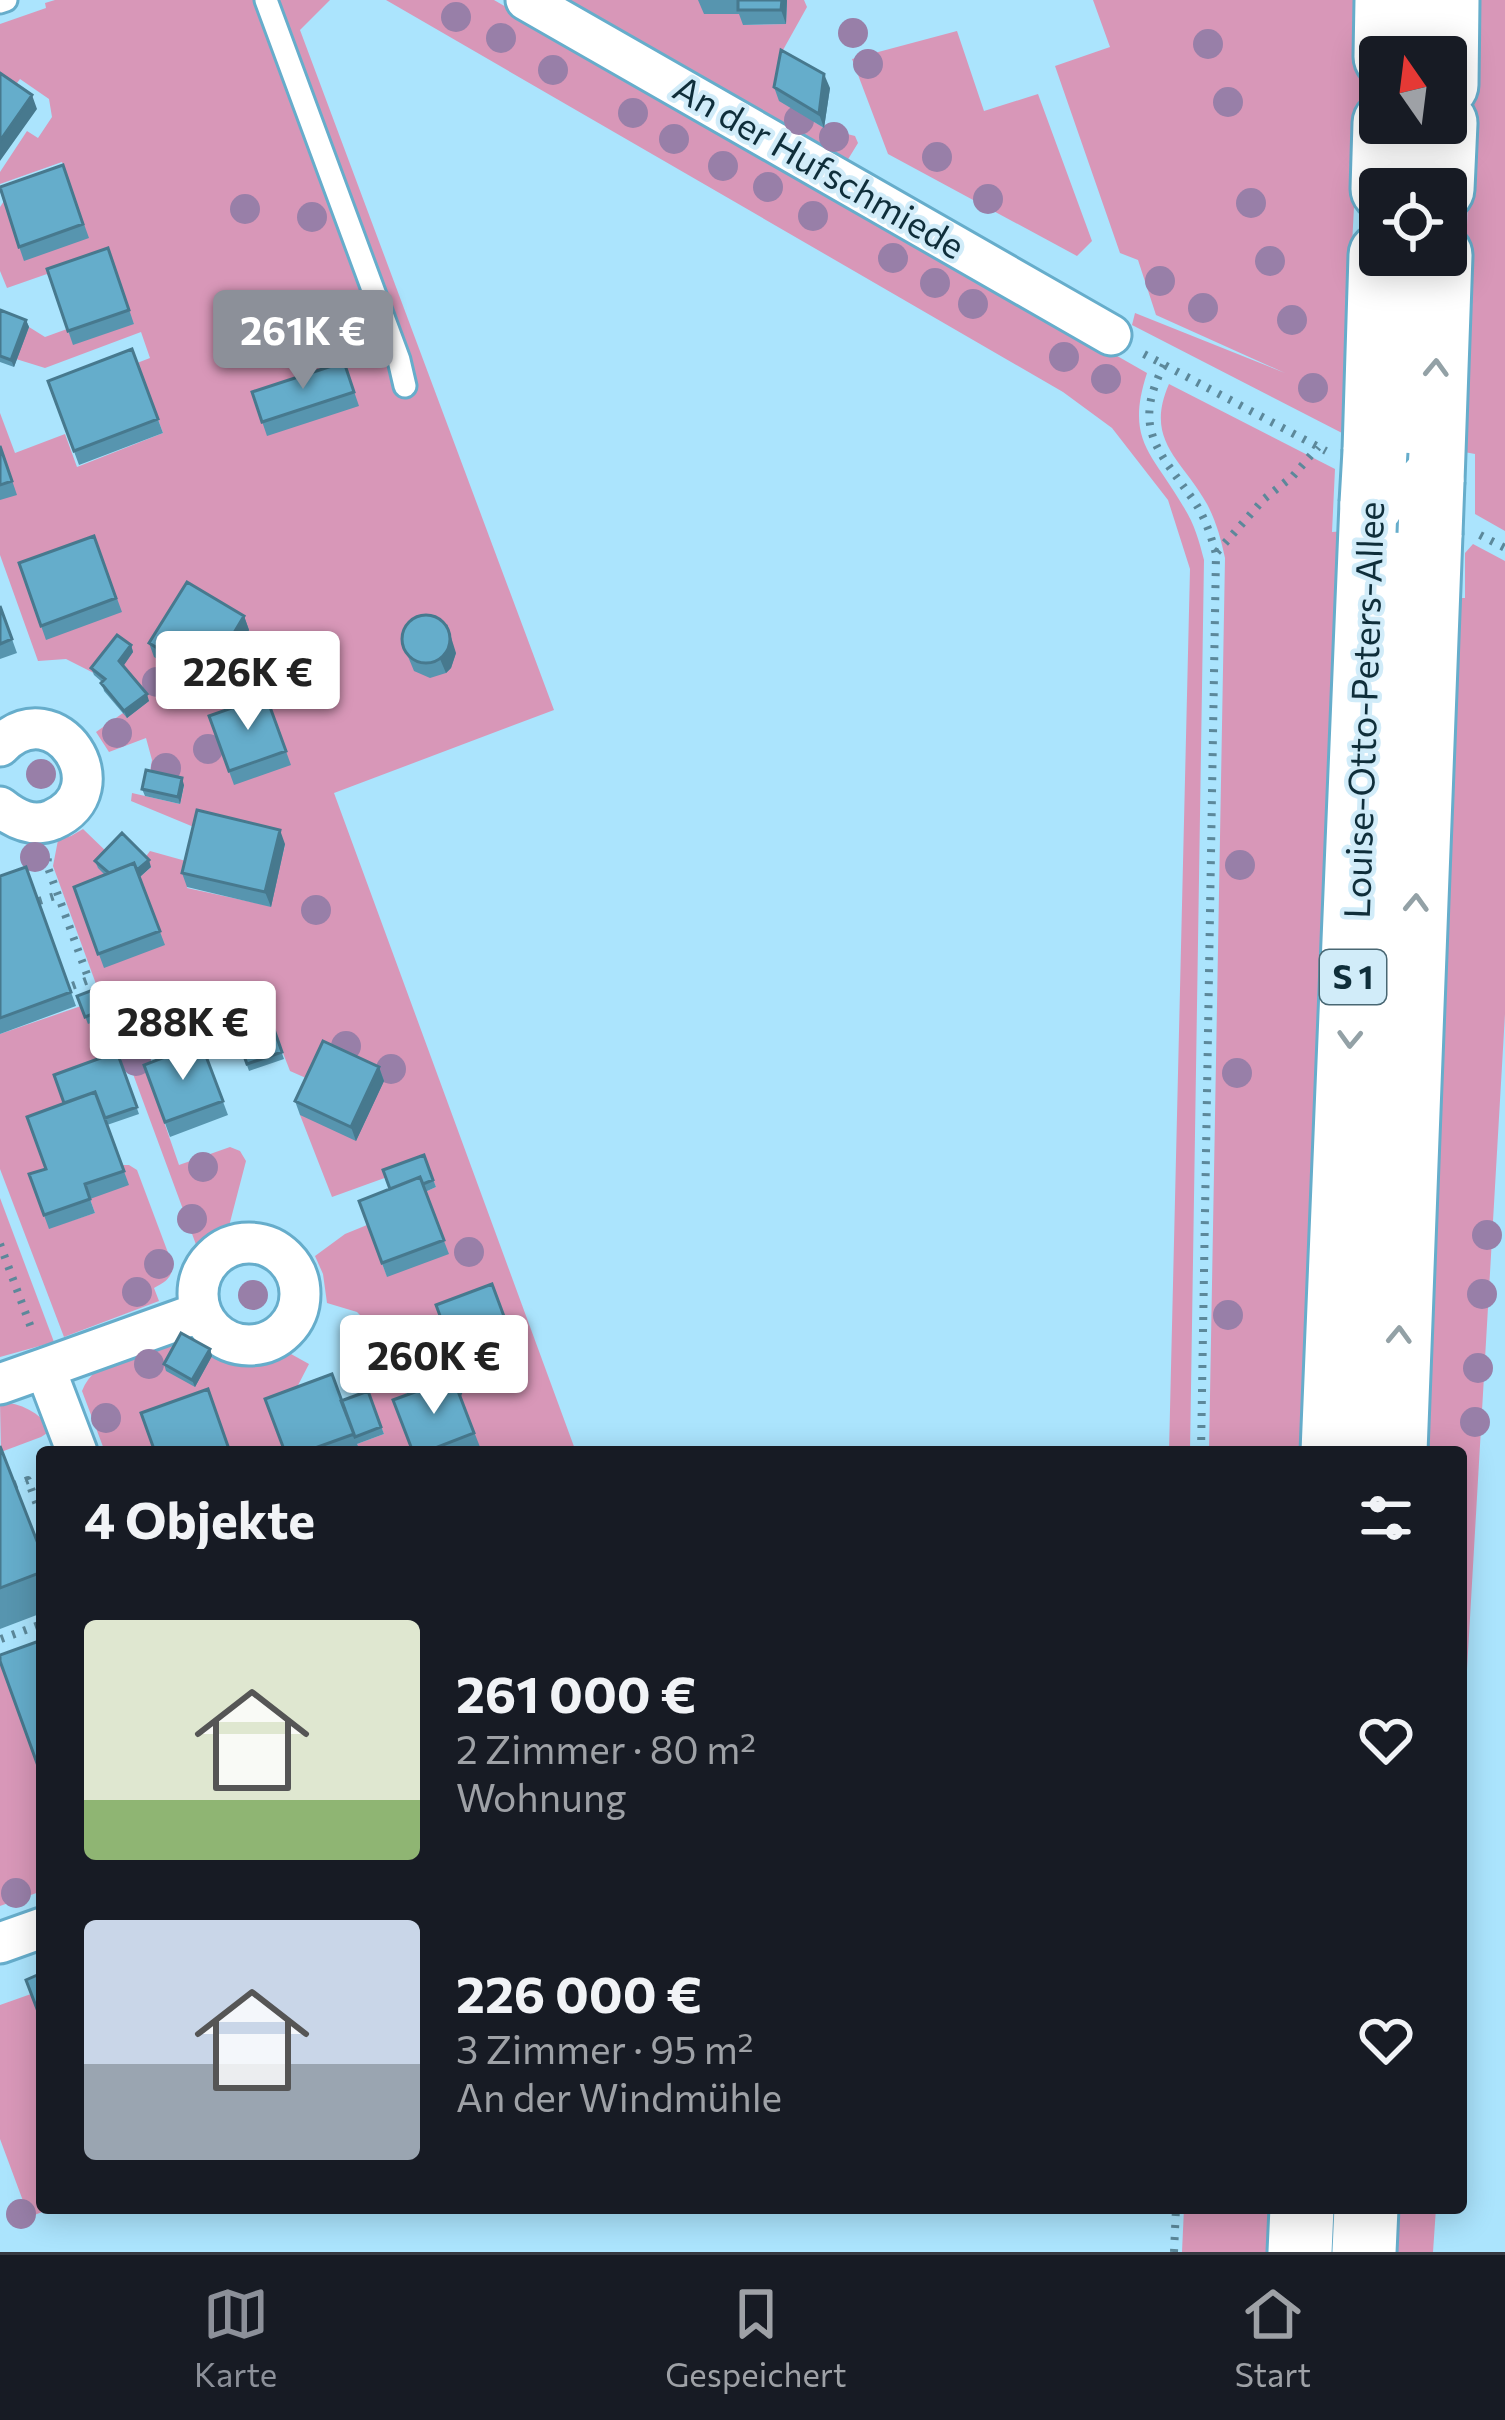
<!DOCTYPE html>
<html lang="de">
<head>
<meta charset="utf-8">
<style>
  :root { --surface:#171b24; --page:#20242c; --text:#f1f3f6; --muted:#9ea1a6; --line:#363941; --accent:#8c9099 }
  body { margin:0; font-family:Commissioner,sans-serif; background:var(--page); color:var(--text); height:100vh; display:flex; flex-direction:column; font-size:45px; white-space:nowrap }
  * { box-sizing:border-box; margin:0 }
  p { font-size:39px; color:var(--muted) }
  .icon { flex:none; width:66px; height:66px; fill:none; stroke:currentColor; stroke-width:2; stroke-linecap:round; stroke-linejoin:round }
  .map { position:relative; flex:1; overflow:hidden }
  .drawer { position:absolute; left:36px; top:1446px; width:1431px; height:768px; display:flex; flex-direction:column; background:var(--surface); border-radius:12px; box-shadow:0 6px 30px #0003 }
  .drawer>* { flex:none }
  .needle { width:78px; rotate:346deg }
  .buttons { position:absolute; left:1359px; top:36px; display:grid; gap:24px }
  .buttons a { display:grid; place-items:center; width:108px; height:108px; border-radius:12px; background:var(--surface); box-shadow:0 6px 30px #0003; font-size:60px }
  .price { position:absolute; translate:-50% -102px; padding:0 27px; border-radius:12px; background:#fff; color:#222; font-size:39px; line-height:78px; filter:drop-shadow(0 3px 6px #0008) }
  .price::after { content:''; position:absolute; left:50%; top:72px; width:36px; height:27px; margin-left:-18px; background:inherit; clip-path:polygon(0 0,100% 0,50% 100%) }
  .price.active { background:var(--accent); color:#fff }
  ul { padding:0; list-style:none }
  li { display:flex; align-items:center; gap:36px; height:300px; padding:0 48px }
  li span { display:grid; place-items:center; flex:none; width:336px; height:240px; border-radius:12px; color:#555 }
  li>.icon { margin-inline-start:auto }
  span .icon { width:144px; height:144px; fill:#fffc; stroke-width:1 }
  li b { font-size:51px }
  h2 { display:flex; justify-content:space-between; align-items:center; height:144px; padding:0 48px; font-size:51px }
  .tab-bar { display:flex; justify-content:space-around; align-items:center; height:168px; border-top:3px solid var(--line); background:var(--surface); font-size:33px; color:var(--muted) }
  .tab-bar a { display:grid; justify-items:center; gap:6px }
  .tab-bar .active { color:var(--accent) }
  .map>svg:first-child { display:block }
  .green { fill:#d897b8 }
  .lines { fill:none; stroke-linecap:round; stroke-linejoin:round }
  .lane-casing { stroke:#66adcb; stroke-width:27 }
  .street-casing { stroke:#66adcb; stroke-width:45 }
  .primary-casing { stroke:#66adcb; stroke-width:69 }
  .path { stroke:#5c889a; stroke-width:8; stroke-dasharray:3 9; stroke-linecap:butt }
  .lane { stroke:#fff; stroke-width:21 }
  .street { stroke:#fff; stroke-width:39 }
  .primary { stroke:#fff; stroke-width:63 }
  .primary-bridge-casing { stroke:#66adcb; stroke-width:69; stroke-linecap:butt }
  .primary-bridge { stroke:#fff; stroke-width:63 }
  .tree { fill:#987fa8 }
  .wall { fill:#5795af }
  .shaded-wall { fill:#47798e }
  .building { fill:#65adcb; stroke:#47798e; stroke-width:3 }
  .oneway { stroke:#93a1a6 }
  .labels { text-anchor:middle; stroke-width:9; stroke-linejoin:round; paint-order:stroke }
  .shield { fill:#d1ecf9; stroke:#496773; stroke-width:3 }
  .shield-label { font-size:33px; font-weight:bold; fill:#0f2e3a }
  .street-label { font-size:36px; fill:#0f2e3a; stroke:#d1ecf9 }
</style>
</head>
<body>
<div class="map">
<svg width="1505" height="2252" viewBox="0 0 1505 2252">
  <rect width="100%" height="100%" fill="#abe4fd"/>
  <!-- green -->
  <path class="green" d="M 55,0 L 330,0 L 300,30 L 554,710 L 334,793 L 576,1452 L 467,1452 L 460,1397 L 468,1379 L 449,1339 L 441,1354 L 370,1325 L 357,1312 L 327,1303 L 323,1274 L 315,1256 L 345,1234 L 367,1225 L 387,1276 L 425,1192 L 436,1187 L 426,1163 L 332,1197 L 300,1115 L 315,1082 L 290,1071 L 264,1004 L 139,1050 L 179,1165 L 230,1147 L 240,1151 L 246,1161 L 228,1230 L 206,1241 L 198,1250 L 126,1055 L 57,1083 L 69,1117 L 51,1183 L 49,1228 L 95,1213 L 90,1199 L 122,1165 L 129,1165 L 137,1170 L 173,1266 C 171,1279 165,1282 154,1288 L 159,1301 L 64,1337 L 0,1169 L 0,1034 L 81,1006 L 100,995 L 53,866 L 58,840 L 71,836 L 83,829 L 110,855 L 139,878 L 151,867 L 144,859 L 150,851 L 193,863 L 187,888 L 270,906 L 285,845 L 201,830 L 131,801 L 132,793 L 180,804 L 184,786 L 149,777 L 152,760 L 146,738 L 109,752 L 96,732 L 123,713 L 149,701 L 66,659 L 38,661 L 0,555 L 0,413 L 15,453 L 65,434 L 77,467 L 163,433 L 137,363 L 150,358 L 141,332 L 45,368 L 16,359 L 29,327 L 45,337 L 67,329 L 74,344 L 134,323 L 52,283 L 47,274 L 7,288 L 0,271 L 0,207 L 4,201 L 88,238 L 62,162 L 0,184 L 0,172 L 27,131 L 38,138 L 52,117 L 49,99 L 20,79 L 11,91 L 0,84 L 0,24 L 46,8 L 45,3 Z
    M 386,0 L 494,0 L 1147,373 C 1125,441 1152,452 1183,506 C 1194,523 1199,540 1204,560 L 1190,1452 L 1169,1452 L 1190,569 L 1168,500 L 1112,428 L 1063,392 Z
    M 564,0 L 703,0 L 743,14 L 744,25 L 786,24 L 787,0 L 804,0 L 807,7 L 778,59 L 786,64 L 779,100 L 824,128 L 855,136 L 858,143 L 847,161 Z
    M 1093,0 L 1365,0 L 1342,433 L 1132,325 L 1135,313 L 1285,373 L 1156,315 L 1138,260 L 1120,253 L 1055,66 L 1110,47 Z
    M 1475,0 L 1505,0 L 1505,531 L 1475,514 L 1475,454 L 1459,451 Z
    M 957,31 L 984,111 L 1038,94 L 1092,241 L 1077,256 L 888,154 L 852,59 Z
    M 1169,384 L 1335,469 L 1332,532 L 1347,531 L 1311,1452 L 1209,1452 L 1225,558 C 1221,539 1216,521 1207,504 C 1182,459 1144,441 1169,384 Z
    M 1473,544 L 1505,561 L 1505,1014 L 1461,1773 L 1461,1452 L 1419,1452 L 1455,598 L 1465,598 L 1465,553 Z
    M 0,1198 L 54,1342 L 0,1357 Z
    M 173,1338 C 188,1341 197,1349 211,1355 C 239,1368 263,1363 291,1354 L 309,1364 L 294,1393 L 271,1414 L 285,1452 L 105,1452 L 82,1391 C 95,1357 142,1349 173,1338 Z
    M 355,1364 L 409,1386 L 399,1414 L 413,1452 L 348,1452 L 358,1448 L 357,1444 L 384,1434 Z
    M 0,1402 C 21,1403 39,1412 52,1430 L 41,1437 L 1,1452 Z
    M 0,1661 L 42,1777 L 42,1891 L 0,1906 Z
    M 31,1994 L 42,2022 L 42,2208 L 53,2208 L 29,2217 L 0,2139 L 0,2005 Z
    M 1184,2208 L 1281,2208 L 1279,2252 L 1182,2252 Z
    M 1387,2208 L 1436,2208 L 1433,2252 L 1385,2252 Z"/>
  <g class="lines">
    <defs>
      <path id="lane" d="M 266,0 L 399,360 L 405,386
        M 0,2 L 6,0"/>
      <path id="street" d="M 526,0 L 1111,335
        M 0,746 C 56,689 122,790 52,820 C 32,828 15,819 0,807
        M198 1294a51 51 0 1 1 102 0a51 51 0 1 1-102 0Z
        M 45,1368 L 201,1312
        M 0,1384 L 45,1368 L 77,1452
        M 0,1943 L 42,1928"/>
      <path id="primary" d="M 1386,57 L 1387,0
        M 1446,85 L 1447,0
        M 1383,189 L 1385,123
        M 1442,189 L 1445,123
        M 1375,451 L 1381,255
        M 1432,481 L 1440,255
        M 1333,1452 L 1372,503
        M 1395,1452 L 1430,534
        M 1300,2252 L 1302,2208
        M 1364,2252 L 1366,2208"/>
    </defs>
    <!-- lane casing -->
    <use href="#lane" class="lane-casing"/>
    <!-- street casing -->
    <use href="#street" class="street-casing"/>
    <!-- primary casing -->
    <use href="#primary" class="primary-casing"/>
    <!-- path -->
    <path class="path" d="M 1144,354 L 1326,451
      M 1164,365 C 1131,429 1159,451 1194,501 C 1205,517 1211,536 1216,554 L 1201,1452
      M 1480,535 L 1505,548
      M 1217,552 L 1264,499 L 1293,476 L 1318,447
      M 48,858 L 47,865 L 89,980 L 69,987
      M 39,901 L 58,895
      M 0,1244 L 33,1333
      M 14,1485 L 28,1480 L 34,1497
      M 42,1494 L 34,1497 L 42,1517
      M 1,1639 L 42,1624
      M 1174,2252 L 1176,2208"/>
    <!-- lane -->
    <use href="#lane" class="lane"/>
    <!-- street -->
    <use href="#street" class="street"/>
    <!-- primary -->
    <use href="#primary" class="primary"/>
    <defs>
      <path id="primary-bridge" d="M 1372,503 L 1375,451
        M 1430,534 L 1432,481"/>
    </defs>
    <!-- primary-bridge casing -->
    <use href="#primary-bridge" class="primary-bridge-casing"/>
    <!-- primary-bridge -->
    <use href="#primary-bridge" class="primary-bridge"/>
  </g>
  <!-- trees -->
  <g class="tree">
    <circle cx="456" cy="17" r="15"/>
    <circle cx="853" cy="33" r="15"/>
    <circle cx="501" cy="38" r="15"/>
    <circle cx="1208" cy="44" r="15"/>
    <circle cx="868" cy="64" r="15"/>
    <circle cx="553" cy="70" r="15"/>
    <circle cx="1228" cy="102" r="15"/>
    <circle cx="633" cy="113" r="15"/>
    <circle cx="799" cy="120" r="15"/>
    <circle cx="834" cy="137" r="15"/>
    <circle cx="674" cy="139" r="15"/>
    <circle cx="937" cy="157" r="15"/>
    <circle cx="723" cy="166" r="15"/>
    <circle cx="768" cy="187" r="15"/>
    <circle cx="988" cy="199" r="15"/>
    <circle cx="1251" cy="203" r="15"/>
    <circle cx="245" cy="209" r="15"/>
    <circle cx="813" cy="216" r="15"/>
    <circle cx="312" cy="217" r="15"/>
    <circle cx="893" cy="258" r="15"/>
    <circle cx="1270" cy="261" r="15"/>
    <circle cx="1160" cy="281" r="15"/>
    <circle cx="935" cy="283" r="15"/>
    <circle cx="973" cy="304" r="15"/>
    <circle cx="1203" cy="308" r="15"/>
    <circle cx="1292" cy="320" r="15"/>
    <circle cx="1064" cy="357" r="15"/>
    <circle cx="1106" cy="379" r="15"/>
    <circle cx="1313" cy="388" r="15"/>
    <circle cx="248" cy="654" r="15"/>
    <circle cx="157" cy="682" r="15"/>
    <circle cx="248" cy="688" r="15"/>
    <circle cx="117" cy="733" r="15"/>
    <circle cx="208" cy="749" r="15"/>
    <circle cx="166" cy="768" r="15"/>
    <circle cx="41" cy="774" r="15"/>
    <circle cx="35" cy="857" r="15"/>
    <circle cx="1240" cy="865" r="15"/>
    <circle cx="316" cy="910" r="15"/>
    <circle cx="346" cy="1046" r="15"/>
    <circle cx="136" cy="1061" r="15"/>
    <circle cx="391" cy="1069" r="15"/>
    <circle cx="1237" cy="1073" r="15"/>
    <circle cx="203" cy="1167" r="15"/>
    <circle cx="192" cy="1219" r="15"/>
    <circle cx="1487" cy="1235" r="15"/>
    <circle cx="469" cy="1252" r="15"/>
    <circle cx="159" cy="1264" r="15"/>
    <circle cx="137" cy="1292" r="15"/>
    <circle cx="1482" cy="1294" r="15"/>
    <circle cx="253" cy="1295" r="15"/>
    <circle cx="1228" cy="1315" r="15"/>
    <circle cx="149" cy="1364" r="15"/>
    <circle cx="1478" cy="1368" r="15"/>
    <circle cx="106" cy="1418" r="15"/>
    <circle cx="1475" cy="1422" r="15"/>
    <circle cx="16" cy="1893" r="15"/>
    <circle cx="21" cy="2214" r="15"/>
  </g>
  <!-- wall -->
  <path class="wall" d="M 698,0 L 787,0 L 786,24 L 743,25 L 739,14 L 704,14 Z
    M 774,87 L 830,88 L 824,128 L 779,101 Z
    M 63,165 L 89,238 L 24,261 L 0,191 Z
    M 108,248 L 134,324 L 73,345 L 47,269 Z
    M 0,310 L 26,320 L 29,327 L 14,367 L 0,362 Z
    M 132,349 L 163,433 L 79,465 L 48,381 Z
    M 344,362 L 359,406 L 267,436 L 252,392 Z
    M 0,445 L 17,495 L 0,500 Z
    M 94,536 L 122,612 L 46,640 L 19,563 Z
    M 0,606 L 17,653 L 0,659 Z
    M 244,616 L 249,630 L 212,692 L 154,657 L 149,643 Z
    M 402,642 L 456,653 L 451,668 L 446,673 L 430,678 L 414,671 Z
    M 131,645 L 133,652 L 123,666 L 149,701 L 127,718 L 104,691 L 102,682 L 94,675 L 91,668 Z
    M 266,696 L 291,765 L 234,785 L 209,716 Z
    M 184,785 L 180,804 L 145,796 L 142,789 Z
    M 285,844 L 271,907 L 187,887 L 182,873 Z
    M 95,861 L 151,867 L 139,877 L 165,945 L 104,968 L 74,887 L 105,875 L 98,868 Z
    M 26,867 L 76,1006 L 0,1034 L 0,876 Z
    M 106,985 L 117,1013 L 88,1024 L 77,996 Z
    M 265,1004 L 284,1059 L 249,1071 L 230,1017 Z
    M 201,1043 L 228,1115 L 170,1137 L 144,1065 Z
    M 117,1052 L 139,1114 L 107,1125 L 129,1185 L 90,1199 L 95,1213 L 49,1229 L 29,1174 L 46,1169 L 64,1103 Z
    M 379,1067 L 384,1081 L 356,1141 L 300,1115 L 295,1101 Z
    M 424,1155 L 436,1187 L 425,1192 L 449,1254 L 387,1277 L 359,1201 L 390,1189 Z
    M 492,1284 L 520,1360 L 468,1380 L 459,1393 L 480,1447 L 467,1452 L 413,1452 L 419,1390 Z
    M 210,1349 L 212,1356 L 195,1387 L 166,1371 L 164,1364 Z
    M 368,1391 L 384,1434 L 357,1444 L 359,1448 L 348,1452 L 285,1452 L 341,1401 Z
    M 0,1446 L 42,1554 L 42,1613 L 0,1629 Z"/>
  <!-- shaded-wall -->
  <path class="shaded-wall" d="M 782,0 L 787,0 L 786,24 L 781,10 Z
    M 824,74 L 830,88 L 824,128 L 819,114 Z
    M 32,95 L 37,109 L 0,161 L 0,141 Z
    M 26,320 L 29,327 L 14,367 L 11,360 Z
    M 244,616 L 249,630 L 212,692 L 207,678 Z
    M 447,624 L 456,653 L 451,668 L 446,673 L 440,659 Z
    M 131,645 L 133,652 L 122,668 L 119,661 Z
    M 147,694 L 149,701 L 127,718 L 124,711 Z
    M 182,778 L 184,785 L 180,804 L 178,797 Z
    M 280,830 L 285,844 L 271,907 L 265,892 Z
    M 149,860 L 151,867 L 139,878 L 136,870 Z
    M 379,1067 L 384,1081 L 356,1141 L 351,1127 Z
    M 210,1349 L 212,1356 L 195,1387 L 192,1380 Z
    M 465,1373 L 468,1380 L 461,1396 L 458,1389 Z"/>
  <!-- building -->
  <path class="building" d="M 738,0 L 782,0 L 781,10 L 738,10 Z
    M 781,50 L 824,74 L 819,114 L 774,87 Z
    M 0,73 L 32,95 L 0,141 Z
    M 63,165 L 83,224 L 19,247 L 0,187 Z
    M 108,248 L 129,310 L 68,331 L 47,269 Z
    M 0,310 L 26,320 L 11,360 L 0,356 Z
    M 132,349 L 158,419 L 74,451 L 48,381 Z
    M 344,362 L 354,392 L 262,422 L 252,392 Z
    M 0,446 L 12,481 L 0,485 Z
    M 94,536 L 116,598 L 41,626 L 19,563 Z
    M 187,582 L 244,616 L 207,678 L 149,643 Z
    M 0,606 L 12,639 L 0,644 Z
    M402 639a24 24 0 1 1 48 0a24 24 0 1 1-48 0Z
    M 117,635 L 131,645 L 119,661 L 147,694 L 124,711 L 101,683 L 105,679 L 91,668 Z
    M 266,696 L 286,751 L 229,771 L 209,716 Z
    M 146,770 L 182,778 L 178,797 L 142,789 Z
    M 197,810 L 280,830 L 265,892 L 182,873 Z
    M 122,833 L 149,860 L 137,870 L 134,863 L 109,873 L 95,861 Z
    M 134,863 L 160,931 L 98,954 L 74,887 Z
    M 26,867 L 71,992 L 0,1018 L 0,876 Z
    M 106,985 L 114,1006 L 85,1017 L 77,996 Z
    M 265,1004 L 282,1052 L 247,1064 L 230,1017 Z
    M 323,1041 L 379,1067 L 351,1127 L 295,1101 Z
    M 201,1043 L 223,1101 L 165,1122 L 144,1065 Z
    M 117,1052 L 137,1107 L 105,1118 L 95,1092 L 64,1103 L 54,1075 Z
    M 95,1092 L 124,1171 L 85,1184 L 90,1199 L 44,1215 L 29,1174 L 46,1169 L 27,1117 Z
    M 424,1155 L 433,1180 L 423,1184 L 420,1177 L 390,1189 L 383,1170 Z
    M 420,1177 L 444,1240 L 382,1263 L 359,1201 Z
    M 492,1284 L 515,1346 L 459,1367 L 436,1305 Z
    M 446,1332 L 462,1374 L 465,1373 L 458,1389 L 453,1378 L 419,1390 Z
    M 181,1333 L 210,1349 L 192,1380 L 164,1364 Z
    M 332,1374 L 354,1434 L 304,1452 L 285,1452 L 265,1399 Z
    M 453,1378 L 474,1433 L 425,1452 L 413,1452 L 393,1400 Z
    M 208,1389 L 230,1452 L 155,1452 L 141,1413 Z
    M 368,1391 L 381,1427 L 355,1437 L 341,1401 Z
    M 0,1446 L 42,1554 L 42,1572 L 0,1588 Z
    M 42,1640 L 42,1777 L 0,1661 L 0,1655 Z
    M 42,1973 L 42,2022 L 26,1980 Z"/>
  <!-- one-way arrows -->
  <defs><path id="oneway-chevron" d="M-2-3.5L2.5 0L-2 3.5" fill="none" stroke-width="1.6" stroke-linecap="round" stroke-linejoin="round" transform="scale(3)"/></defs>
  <g class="oneway">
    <use href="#oneway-chevron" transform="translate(1436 368) rotate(-88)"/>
    <use href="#oneway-chevron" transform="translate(1416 903) rotate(-88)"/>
    <use href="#oneway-chevron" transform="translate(1350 1039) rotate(92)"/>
    <use href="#oneway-chevron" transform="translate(1399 1335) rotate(-88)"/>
  </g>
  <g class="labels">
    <!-- shield labels -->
    <rect class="shield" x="1320" y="950" width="66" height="54" rx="9"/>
    <g class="shield-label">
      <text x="1353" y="989">S 1</text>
    </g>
    <!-- street labels -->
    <g class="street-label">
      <text transform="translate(819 167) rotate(30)" y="13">An der Hufschmiede</text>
      <text transform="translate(1364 710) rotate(-88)" y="13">Louise-Otto-Peters-Allee</text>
    </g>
  </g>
</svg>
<div class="buttons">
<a><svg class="needle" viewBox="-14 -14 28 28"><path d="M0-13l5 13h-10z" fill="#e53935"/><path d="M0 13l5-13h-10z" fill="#9ea1a6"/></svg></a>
<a><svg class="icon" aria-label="locate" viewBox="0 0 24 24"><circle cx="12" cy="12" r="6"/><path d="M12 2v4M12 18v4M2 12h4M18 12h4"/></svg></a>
</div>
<b class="price active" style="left:303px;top:392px">261K €</b>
<b class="price" style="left:248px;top:733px">226K €</b>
<b class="price" style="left:183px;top:1083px">288K €</b>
<b class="price" style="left:434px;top:1417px">260K €</b>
<section class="drawer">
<h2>4 Objekte<svg class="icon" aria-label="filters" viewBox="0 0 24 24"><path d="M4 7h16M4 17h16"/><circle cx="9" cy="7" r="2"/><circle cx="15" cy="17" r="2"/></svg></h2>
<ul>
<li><span style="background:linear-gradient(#dfe7d0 75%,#8fb573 0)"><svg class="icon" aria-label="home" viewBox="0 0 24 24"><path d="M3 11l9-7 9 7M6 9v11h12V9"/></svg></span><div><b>261 000 €</b><p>2 Zimmer · 80 m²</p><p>Wohnung</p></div><svg class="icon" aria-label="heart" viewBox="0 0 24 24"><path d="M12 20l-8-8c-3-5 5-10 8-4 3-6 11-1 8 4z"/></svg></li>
<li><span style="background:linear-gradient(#c9d6e8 60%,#9aa5b1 0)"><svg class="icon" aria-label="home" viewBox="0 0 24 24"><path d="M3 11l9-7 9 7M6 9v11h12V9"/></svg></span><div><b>226 000 €</b><p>3 Zimmer · 95 m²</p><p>An der Windmühle</p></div><svg class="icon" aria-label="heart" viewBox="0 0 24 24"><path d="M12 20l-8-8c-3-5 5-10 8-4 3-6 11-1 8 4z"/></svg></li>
</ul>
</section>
</div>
<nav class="tab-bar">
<a class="active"><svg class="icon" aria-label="map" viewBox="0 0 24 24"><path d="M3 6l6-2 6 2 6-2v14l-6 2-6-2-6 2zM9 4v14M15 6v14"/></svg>Karte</a>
<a><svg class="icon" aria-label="saved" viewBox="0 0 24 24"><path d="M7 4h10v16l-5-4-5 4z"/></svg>Gespeichert</a>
<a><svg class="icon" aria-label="home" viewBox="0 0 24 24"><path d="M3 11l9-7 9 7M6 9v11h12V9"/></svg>Start</a>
</nav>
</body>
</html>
